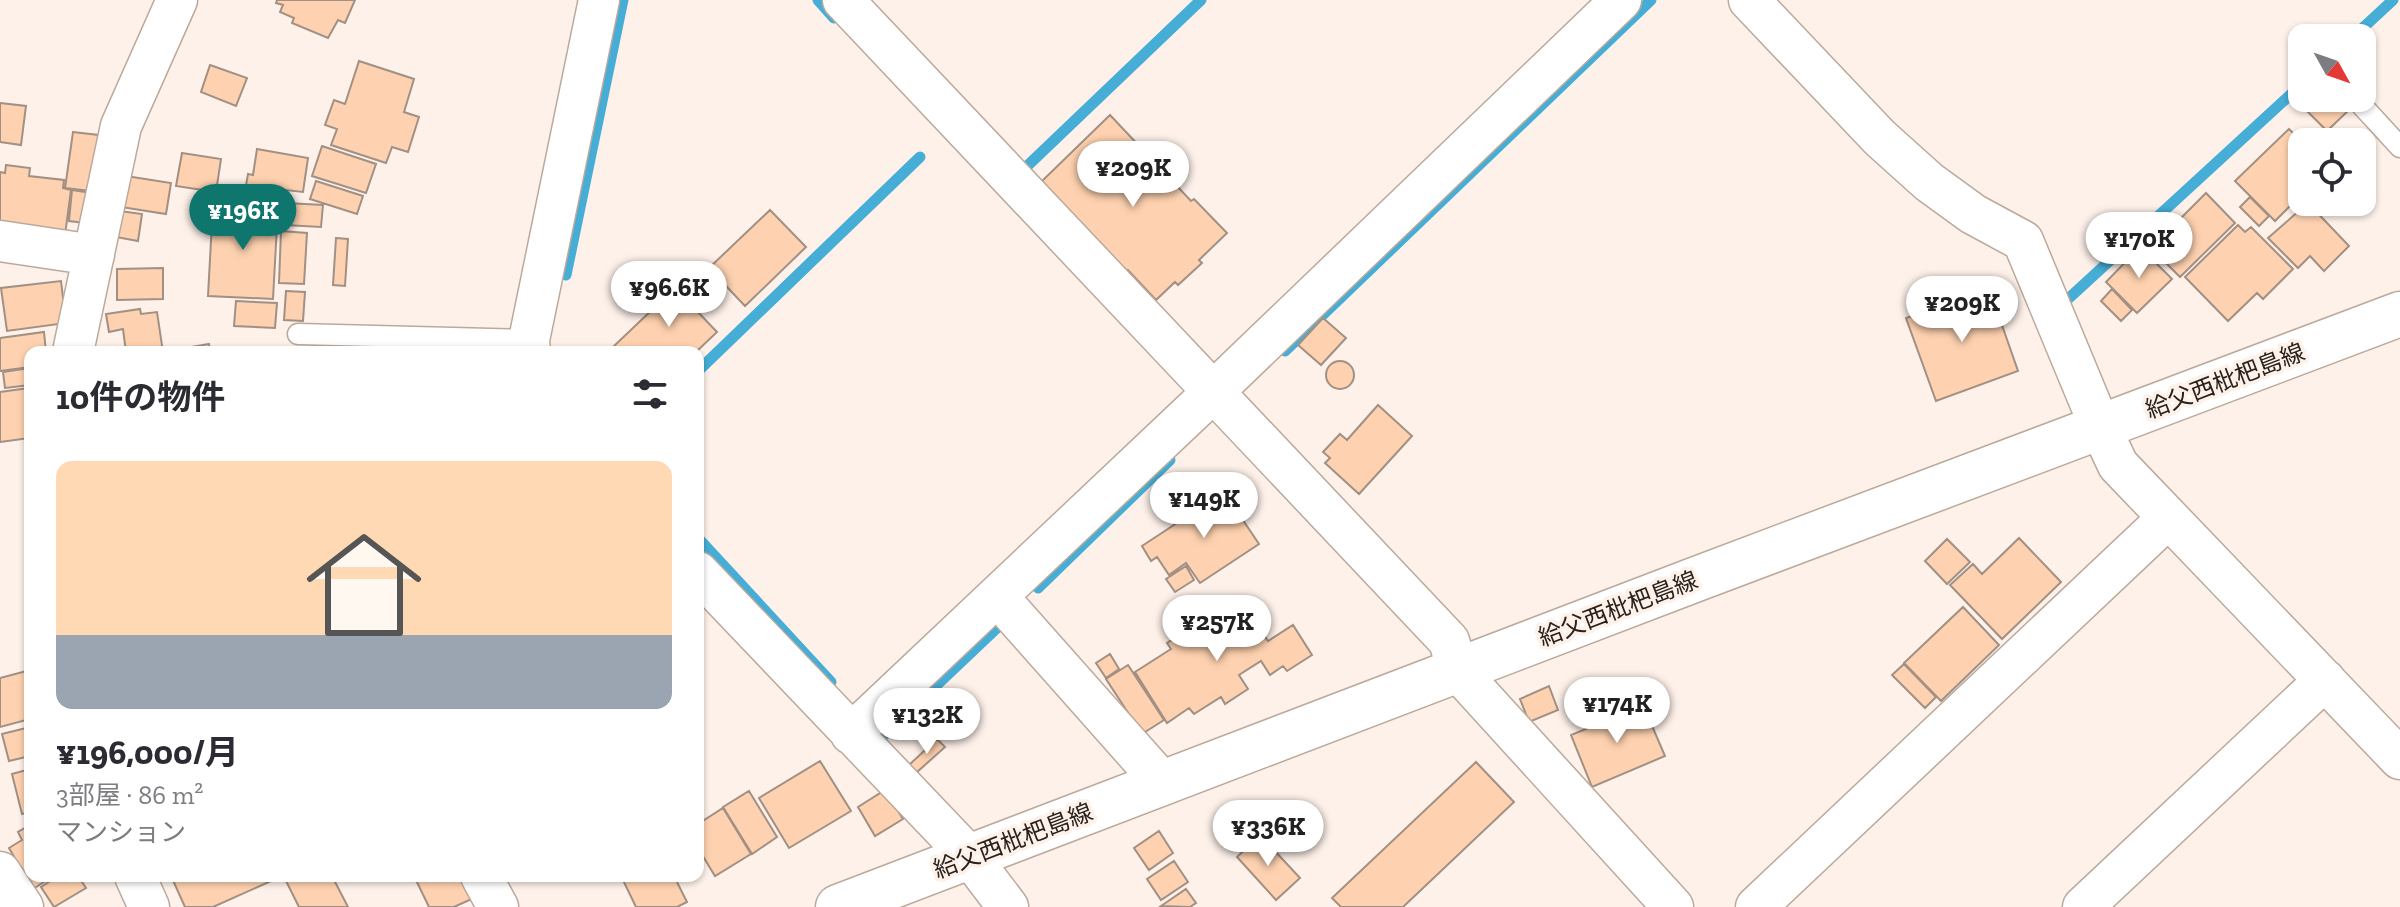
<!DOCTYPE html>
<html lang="ja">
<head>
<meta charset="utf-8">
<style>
  :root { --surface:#fff; --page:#f2f2f3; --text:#2b2b33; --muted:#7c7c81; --line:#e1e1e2; --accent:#0f766e }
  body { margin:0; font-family:"Zilla Slab","Noto Sans JP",serif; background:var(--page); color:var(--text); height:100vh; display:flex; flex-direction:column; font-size:30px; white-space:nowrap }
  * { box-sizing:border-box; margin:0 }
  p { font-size:26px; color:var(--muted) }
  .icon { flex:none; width:44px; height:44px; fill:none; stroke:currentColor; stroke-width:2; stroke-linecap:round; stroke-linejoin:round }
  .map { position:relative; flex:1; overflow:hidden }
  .side { position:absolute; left:24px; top:346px; width:680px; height:536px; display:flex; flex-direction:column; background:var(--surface); border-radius:16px; box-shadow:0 2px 6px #0004 }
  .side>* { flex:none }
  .needle { width:52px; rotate:130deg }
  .fabs { position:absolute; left:2288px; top:24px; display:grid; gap:16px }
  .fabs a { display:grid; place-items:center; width:88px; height:88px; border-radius:16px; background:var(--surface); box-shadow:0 2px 6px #0004; font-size:40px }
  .price { position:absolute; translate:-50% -68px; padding:0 18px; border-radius:28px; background:#fff; color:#222; font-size:26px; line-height:52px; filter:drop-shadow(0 2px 4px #0008) }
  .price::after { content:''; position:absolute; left:50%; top:48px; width:24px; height:18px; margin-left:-12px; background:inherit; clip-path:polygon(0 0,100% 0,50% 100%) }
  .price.selected { background:var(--accent); color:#fff }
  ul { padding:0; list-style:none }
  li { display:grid; align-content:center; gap:16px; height:424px; padding:0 32px }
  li+li { border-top:2px solid var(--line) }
  li span { display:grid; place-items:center; height:248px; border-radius:16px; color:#555 }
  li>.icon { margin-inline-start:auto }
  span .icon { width:144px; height:144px; fill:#fffc; stroke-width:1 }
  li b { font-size:34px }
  h2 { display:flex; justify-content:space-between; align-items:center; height:96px; padding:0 32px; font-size:34px }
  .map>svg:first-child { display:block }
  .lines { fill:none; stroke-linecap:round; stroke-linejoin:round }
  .stream { stroke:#46aed6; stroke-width:11 }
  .building { fill:#fed2b0; stroke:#a19083; stroke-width:2 }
  .lane-casing { stroke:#bba99c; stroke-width:23 }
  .street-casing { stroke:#bba99c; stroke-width:43 }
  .secondary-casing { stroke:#bba99c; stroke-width:47 }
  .lane { stroke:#fff; stroke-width:20 }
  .street { stroke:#fff; stroke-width:40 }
  .secondary { stroke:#fff; stroke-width:44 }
  .labels { text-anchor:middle; stroke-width:7; stroke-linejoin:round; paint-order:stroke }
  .street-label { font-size:24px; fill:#28221d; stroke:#fdf1e9 }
</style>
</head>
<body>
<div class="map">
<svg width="2400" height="907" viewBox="0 0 2400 907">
  <rect width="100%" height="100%" fill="#fdf1e9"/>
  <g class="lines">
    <!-- stream -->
    <path class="stream" d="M 818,0 L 834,18
      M 2352,38 L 2393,0
      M 1023,170 L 1201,0
      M 566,275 L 623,0
      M 2068,299 L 2302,84
      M 1285,351 L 1651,0
      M 698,371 L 920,157
      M 698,538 L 831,682
      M 1038,588 L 1170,460
      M 885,734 L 1000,625"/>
  </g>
  <!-- building -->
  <path class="building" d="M 277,0 L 355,0 L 345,23 L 338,20 L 328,38 L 292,23 L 294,18 L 280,12 L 283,5 L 276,3 Z
    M 359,61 L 414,79 L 404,112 L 419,117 L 408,152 L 392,147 L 386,163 L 331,145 L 337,129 L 325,125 L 334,100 L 345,104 Z
    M 210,65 L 247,78 L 236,106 L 201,92 Z
    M 2304,98 L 2343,98 L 2352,107 L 2327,131 L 2299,103 Z
    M 0,103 L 26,106 L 21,145 L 0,142 Z
    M 1110,115 L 1191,201 L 1194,199 L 1227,233 L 1199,260 L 1202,263 L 1178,285 L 1175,282 L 1156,300 L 1128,270 L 1126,273 L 1040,183 Z
    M 2289,129 L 2302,142 L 2302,194 L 2275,221 L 2235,181 Z
    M 73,132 L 107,136 L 100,192 L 65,188 Z
    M 322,146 L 376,164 L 366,193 L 312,176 Z
    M 257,149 L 308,158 L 303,192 L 286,190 L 284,197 L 245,191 L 248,174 L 253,175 Z
    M 182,153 L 221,159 L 216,192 L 176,186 Z
    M 6,165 L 30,168 L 29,176 L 64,180 L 63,188 L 71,190 L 65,235 L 0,227 L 0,172 L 5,173 Z
    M 126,176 L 171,183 L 166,214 L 121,207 Z
    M 316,181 L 363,196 L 357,214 L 310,199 Z
    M 72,190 L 98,194 L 94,224 L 69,221 Z
    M 2206,193 L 2235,223 L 2180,277 L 2144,241 L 2167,218 L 2174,225 Z
    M 2250,197 L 2269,216 L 2259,226 L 2240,207 Z
    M 286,203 L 323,205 L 321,227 L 285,225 Z
    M 2308,203 L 2349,246 L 2324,271 L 2310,256 L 2298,268 L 2268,238 Z
    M 213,204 L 278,207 L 273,299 L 208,296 Z
    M 770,210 L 806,247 L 745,306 L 709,268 Z
    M 120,211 L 142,214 L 138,241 L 116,237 Z
    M 2238,225 L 2245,232 L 2251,227 L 2293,269 L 2263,299 L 2257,293 L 2228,321 L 2185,277 Z
    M 281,231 L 307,233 L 304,284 L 279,283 Z
    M 336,238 L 348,239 L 345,286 L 333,285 Z
    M 2140,247 L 2172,279 L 2137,313 L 2106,282 Z
    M 163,268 L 163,299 L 117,300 L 117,269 Z
    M 61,281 L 66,323 L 7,331 L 1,288 Z
    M 675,288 L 717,332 L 696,352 L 620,352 L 614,346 Z
    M 1989,288 L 2018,371 L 1936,401 L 1906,318 Z
    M 2112,289 L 2132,310 L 2121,321 L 2101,301 Z
    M 286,291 L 305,292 L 303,321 L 284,320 Z
    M 236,301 L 277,303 L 275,328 L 234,326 Z
    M 140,309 L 141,314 L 157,312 L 163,352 L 126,352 L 123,329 L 109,332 L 106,314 Z
    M 1323,318 L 1346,338 L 1321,365 L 1298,345 Z
    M 44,332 L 46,352 L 30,352 L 30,367 L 0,371 L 0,338 Z
    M 209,344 L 210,352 L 168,352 L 168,351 Z
    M1326 375a14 14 0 1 1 28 0a14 14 0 1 1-28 0Z
    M 30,368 L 30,385 L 5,388 L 3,372 Z
    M 29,388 L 30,438 L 0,442 L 0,392 Z
    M 1378,405 L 1412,436 L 1359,494 L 1325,463 L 1330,458 L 1323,452 L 1340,434 L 1347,440 Z
    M 1224,492 L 1259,544 L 1200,583 L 1186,563 L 1169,575 L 1157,557 L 1151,561 L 1142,546 Z
    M 2019,538 L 2061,582 L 2002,639 L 1950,585 L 1973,564 L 1982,574 Z
    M 1947,539 L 1970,562 L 1947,584 L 1925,561 Z
    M 1186,566 L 1194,580 L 1175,592 L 1166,579 Z
    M 1243,602 L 1268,641 L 1293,625 L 1312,655 L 1287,671 L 1283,666 L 1270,675 L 1261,661 L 1239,675 L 1248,689 L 1225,704 L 1221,697 L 1194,714 L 1189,708 L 1167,723 L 1135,672 L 1171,649 L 1167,643 L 1184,632 L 1188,638 Z
    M 1963,607 L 1999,645 L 1941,701 L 1904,663 Z
    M 1110,654 L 1119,669 L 1106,678 L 1096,663 Z
    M 1904,664 L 1936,697 L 1925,708 L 1892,675 Z
    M 1128,665 L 1164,720 L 1142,734 L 1106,679 Z
    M 30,670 L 30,719 L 0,727 L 0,678 Z
    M 1549,686 L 1558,710 L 1529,722 L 1520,699 Z
    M 1643,705 L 1665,756 L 1592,787 L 1571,735 L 1586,729 L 1583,722 L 1603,713 L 1606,720 Z
    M 30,727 L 30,756 L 9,761 L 2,734 Z
    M 937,739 L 945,747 L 916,773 L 909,765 Z
    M 820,761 L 851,811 L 789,848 L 759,798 Z
    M 1476,762 L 1514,802 L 1403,907 L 1341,907 L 1332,898 Z
    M 30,769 L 30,812 L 22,814 L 12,774 Z
    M 885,790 L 903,819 L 875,836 L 858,807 Z
    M 749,791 L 777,837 L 752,854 L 723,807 Z
    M 723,808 L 751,854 L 715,876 L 698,848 L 698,824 Z
    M 30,825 L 30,876 L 53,876 L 33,889 L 9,848 L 22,840 L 18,832 Z
    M 1159,831 L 1173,853 L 1149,870 L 1134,848 Z
    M 1260,835 L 1300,878 L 1276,900 L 1237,857 Z
    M 1174,861 L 1188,882 L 1161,900 L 1147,879 Z
    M 58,876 L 78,876 L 86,888 L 54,907 L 41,887 Z
    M 171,876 L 280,876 L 280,877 L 213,907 L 185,907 Z
    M 286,876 L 332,876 L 348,907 L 299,907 L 284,877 Z
    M 414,876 L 466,876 L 476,897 L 454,907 L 429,907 Z
    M 621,876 L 674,876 L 687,902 L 677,907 L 636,907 Z
    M 1186,889 L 1196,903 L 1190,907 L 1161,906 Z"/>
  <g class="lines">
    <defs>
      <path id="lane" d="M 2355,98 L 2400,147
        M 298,334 L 529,340"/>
      <path id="street" d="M 843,0 L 1449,641 L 1458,671 L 1673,907
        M 1749,0 L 1880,138 L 1929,182 L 1973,214 L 2023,241 L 2101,429 L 2118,465 L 2400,759
        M 0,241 L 94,255
        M 73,352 L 121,126 L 177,0
        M 530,352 L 529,340 L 599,0
        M 698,572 L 970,857 L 1008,907
        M 997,596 L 1163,783
        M 851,734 L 1213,392 L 1621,0
        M 0,872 L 23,907
        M 135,876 L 149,907
        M 481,876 L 498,907
        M 1756,907 L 2168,518
        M 2083,907 L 2325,680"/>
      <path id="secondary" d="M 838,907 L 1694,580 L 2400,314"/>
    </defs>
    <!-- lane casing -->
    <use href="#lane" class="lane-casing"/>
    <!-- street casing -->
    <use href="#street" class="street-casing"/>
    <!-- secondary casing -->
    <use href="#secondary" class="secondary-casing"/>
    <!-- lane -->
    <use href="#lane" class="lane"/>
    <!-- street -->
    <use href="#street" class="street"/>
    <!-- secondary -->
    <use href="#secondary" class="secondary"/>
  </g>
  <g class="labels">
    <!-- street labels -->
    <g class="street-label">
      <text transform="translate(2225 381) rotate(-21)" y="8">給父西枇杷島線</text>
      <text transform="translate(1618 609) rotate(-21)" y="8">給父西枇杷島線</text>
      <text transform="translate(1013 841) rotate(-21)" y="8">給父西枇杷島線</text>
    </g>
  </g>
</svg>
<div class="fabs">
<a><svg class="needle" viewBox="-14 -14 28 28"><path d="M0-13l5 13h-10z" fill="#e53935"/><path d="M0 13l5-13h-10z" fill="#7c7c81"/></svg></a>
<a><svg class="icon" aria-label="locate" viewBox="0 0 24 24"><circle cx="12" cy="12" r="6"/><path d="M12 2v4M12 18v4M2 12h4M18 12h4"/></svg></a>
</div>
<b class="price" style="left:1133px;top:209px">¥209K</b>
<b class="price selected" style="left:243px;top:252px">¥196K</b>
<b class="price" style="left:2139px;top:280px">¥170K</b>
<b class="price" style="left:669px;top:329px">¥96.6K</b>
<b class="price" style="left:1962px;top:344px">¥209K</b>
<b class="price" style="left:1204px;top:540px">¥149K</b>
<b class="price" style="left:1217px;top:663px">¥257K</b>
<b class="price" style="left:1617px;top:745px">¥174K</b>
<b class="price" style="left:927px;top:756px">¥132K</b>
<b class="price" style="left:1268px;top:868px">¥336K</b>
<section class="side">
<h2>10件の物件<svg class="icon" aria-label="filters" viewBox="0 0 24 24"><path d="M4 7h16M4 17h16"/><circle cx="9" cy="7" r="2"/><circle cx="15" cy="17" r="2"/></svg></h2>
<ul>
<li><span style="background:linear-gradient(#ffd9b3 70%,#9aa5b1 0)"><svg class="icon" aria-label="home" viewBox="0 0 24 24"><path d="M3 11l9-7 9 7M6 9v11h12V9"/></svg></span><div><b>¥196,000/月</b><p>3部屋 · 86 m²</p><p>マンション</p></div></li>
</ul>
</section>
</div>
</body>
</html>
